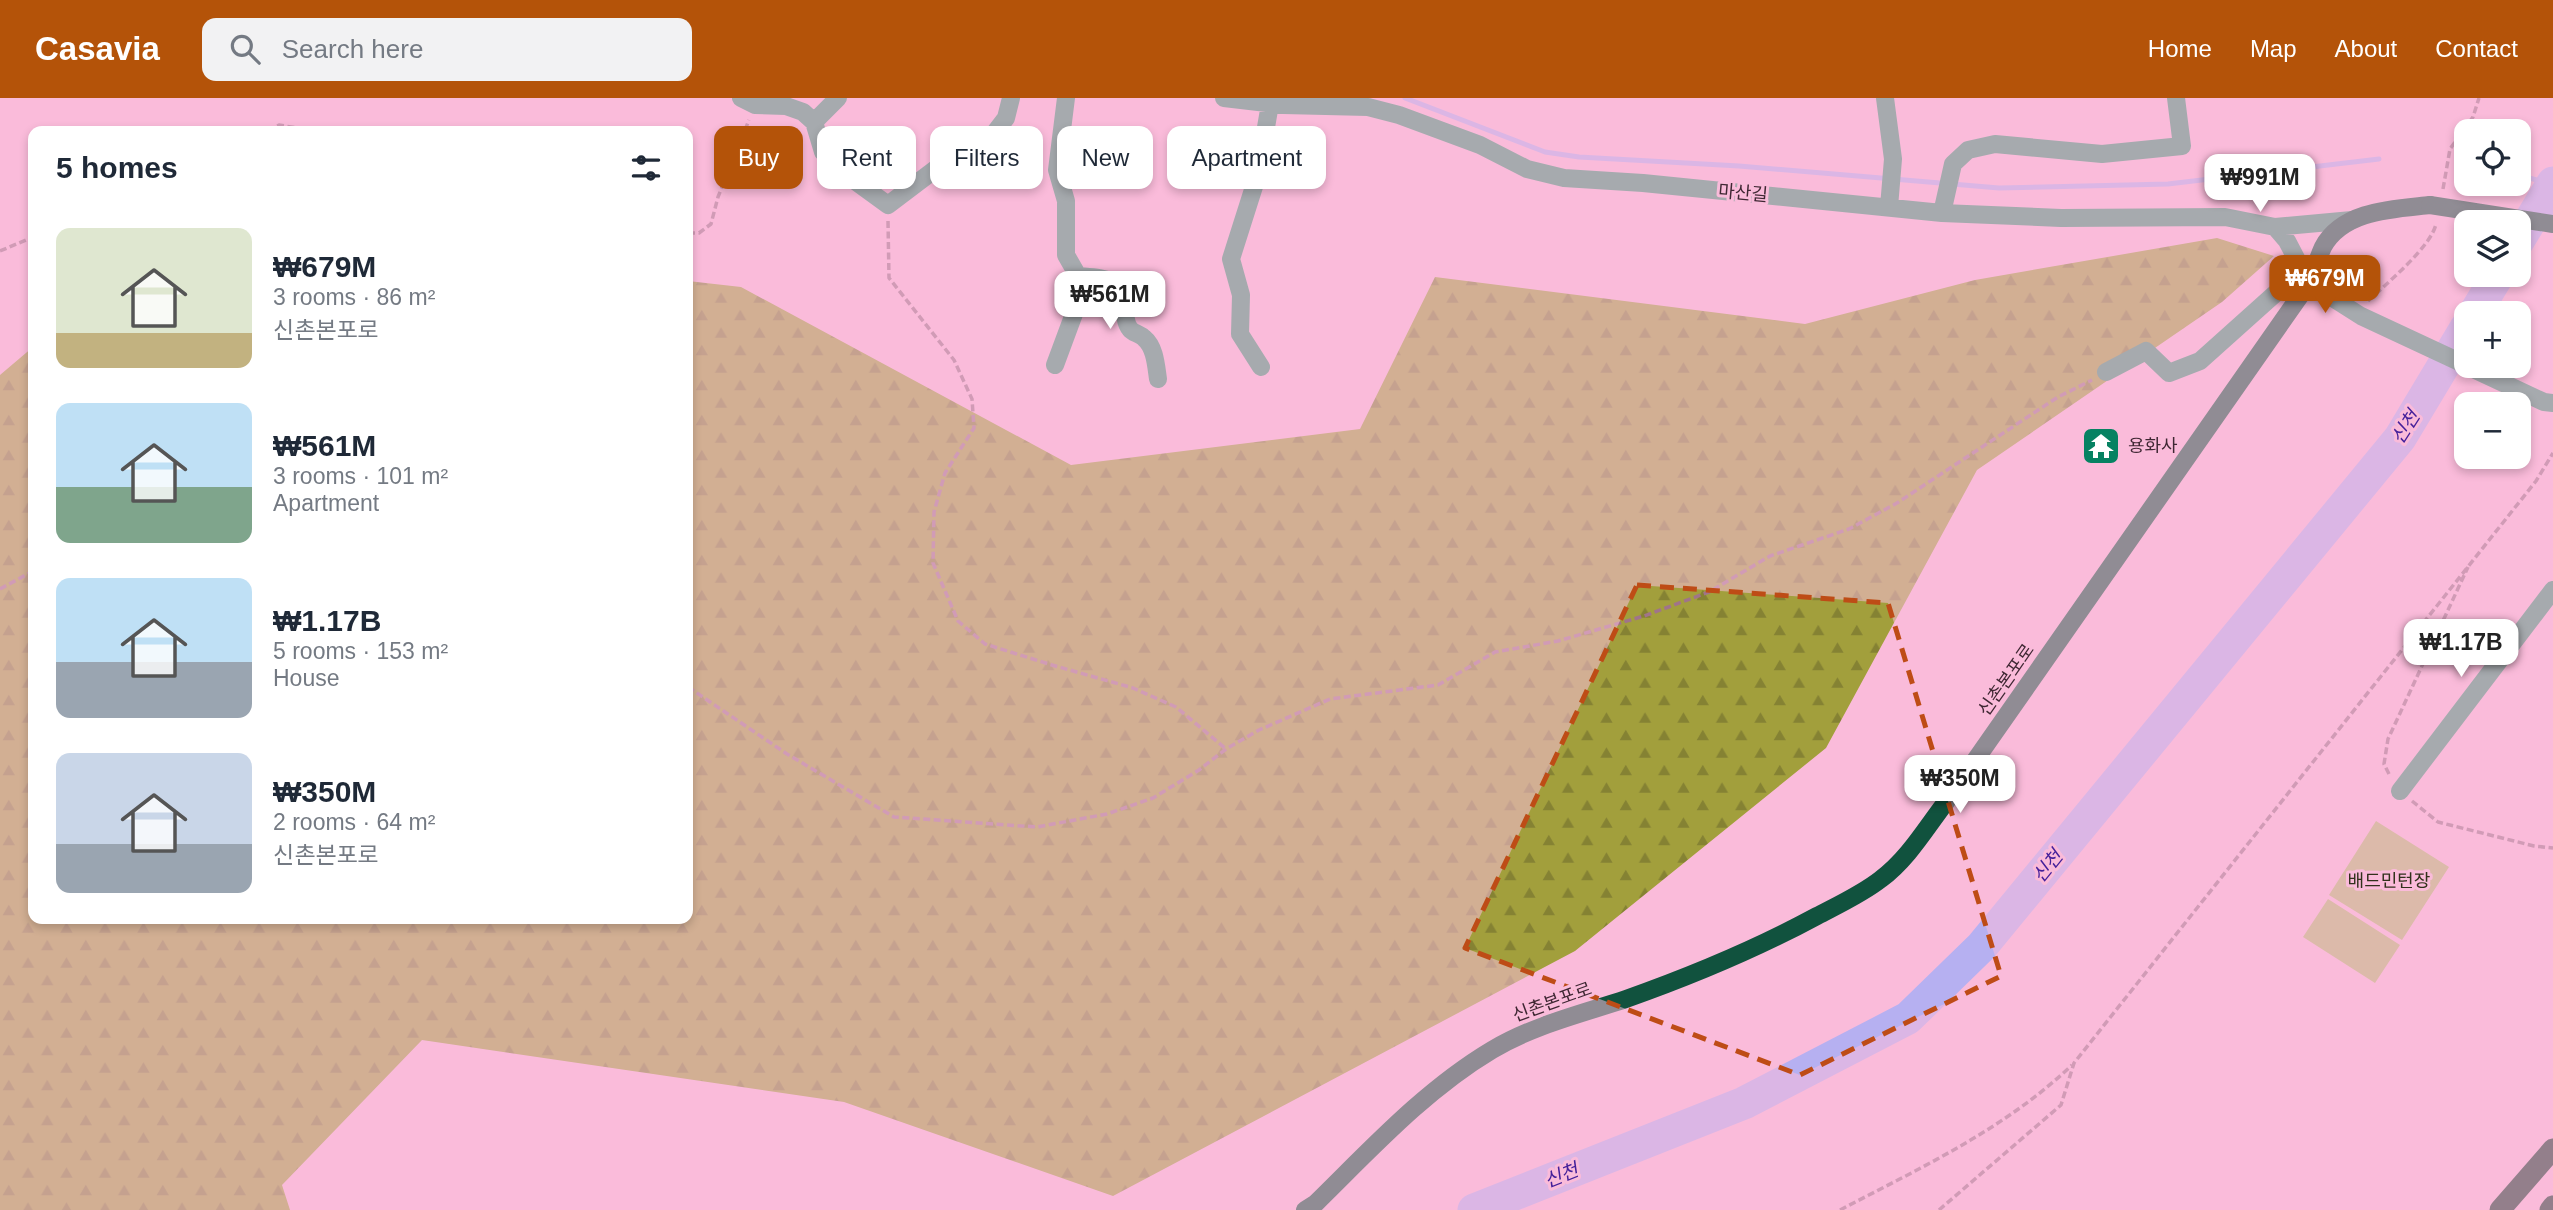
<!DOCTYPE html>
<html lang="en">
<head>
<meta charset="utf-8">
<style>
  :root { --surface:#fff; --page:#f2f2f3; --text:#1f2937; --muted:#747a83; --accent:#b45309 }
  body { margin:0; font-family:Helvetica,"Noto Sans KR",sans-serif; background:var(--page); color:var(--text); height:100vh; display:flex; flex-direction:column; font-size:26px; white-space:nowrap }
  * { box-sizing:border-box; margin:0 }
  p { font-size:23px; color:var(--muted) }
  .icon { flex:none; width:38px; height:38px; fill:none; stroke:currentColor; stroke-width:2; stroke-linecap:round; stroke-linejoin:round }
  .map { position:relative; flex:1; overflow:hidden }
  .sheet { position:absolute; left:28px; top:28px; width:665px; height:798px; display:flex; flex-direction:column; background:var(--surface); border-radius:14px; box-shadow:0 4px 10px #0003 }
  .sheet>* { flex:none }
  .guide { position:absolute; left:714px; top:28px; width:665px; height:63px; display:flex; gap:14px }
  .buttons { position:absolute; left:2454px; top:21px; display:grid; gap:14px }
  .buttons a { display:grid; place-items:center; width:77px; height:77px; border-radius:14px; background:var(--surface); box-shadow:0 4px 10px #0003; font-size:35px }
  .price { position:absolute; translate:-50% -60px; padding:0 16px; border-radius:14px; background:#fff; color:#222; font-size:23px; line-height:46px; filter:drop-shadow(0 2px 4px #0008) }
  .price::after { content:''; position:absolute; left:50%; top:42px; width:21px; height:16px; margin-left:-10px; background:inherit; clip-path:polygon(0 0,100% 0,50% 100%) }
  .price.selected { background:var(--accent); color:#fff }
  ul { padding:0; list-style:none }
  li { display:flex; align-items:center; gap:21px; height:175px; padding:0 28px }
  li span { display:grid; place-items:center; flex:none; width:196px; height:140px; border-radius:14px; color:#555 }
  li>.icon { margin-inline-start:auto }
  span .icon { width:84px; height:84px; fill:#fffc; stroke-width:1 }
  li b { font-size:30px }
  h2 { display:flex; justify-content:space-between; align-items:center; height:84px; padding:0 28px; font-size:30px }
  .tag { padding:0 24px; border-radius:14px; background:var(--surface); box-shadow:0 4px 10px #0003; font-size:24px; line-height:63px }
  .tag.selected { background:var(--accent); color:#fff }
  header { display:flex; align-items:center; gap:42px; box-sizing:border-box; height:98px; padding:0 35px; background:var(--accent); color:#fff }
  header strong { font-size:33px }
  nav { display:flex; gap:38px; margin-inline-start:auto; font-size:24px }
  .search { width:490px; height:63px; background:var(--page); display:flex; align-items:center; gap:18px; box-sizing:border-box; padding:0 24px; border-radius:14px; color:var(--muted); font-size:26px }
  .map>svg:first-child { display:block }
  .green { fill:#b9b96f }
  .forest { fill:url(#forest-firs) }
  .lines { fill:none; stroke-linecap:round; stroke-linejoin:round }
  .stream { stroke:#b6b0f1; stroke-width:5 }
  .river { stroke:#b6b0f1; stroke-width:33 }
  .path { stroke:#a0748a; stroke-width:3.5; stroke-dasharray:7 3.5; stroke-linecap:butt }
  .minor { stroke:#409679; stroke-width:18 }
  .major { stroke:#11523e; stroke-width:18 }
  .highway { stroke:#18372c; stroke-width:21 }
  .major-bridge { stroke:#11523e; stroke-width:18 }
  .marked { fill:none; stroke:#be4c16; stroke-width:5; stroke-dasharray:14 9; stroke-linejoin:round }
  .labels { text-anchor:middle; stroke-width:6; stroke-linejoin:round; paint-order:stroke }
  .street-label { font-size:18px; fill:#3f2733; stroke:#fabbda }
  .poi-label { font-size:18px; fill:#3f2733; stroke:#fabbda; text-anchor:start }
  .park-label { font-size:18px; fill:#31311b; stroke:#fabbda }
  .water-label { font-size:19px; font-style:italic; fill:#44209a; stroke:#fabbda }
</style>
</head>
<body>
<header>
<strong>Casavia</strong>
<div class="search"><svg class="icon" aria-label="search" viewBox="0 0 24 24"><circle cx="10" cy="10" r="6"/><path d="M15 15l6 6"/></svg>Search here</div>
<nav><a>Home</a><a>Map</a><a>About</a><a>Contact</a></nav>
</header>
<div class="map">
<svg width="2553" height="1112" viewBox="0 0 2553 1112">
  <defs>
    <pattern id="forest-firs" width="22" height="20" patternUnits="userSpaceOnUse" patternTransform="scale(1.75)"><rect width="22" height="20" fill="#a29f3c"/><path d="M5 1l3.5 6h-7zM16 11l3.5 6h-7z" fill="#858233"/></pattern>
  </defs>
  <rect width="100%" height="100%" fill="#fabbda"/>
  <!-- green -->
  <path class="green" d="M 2376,723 L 2449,769 L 2402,842 L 2329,797 Z
    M 2328,801 L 2400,847 L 2375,885 L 2303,839 Z"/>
  <!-- forest -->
  <path class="forest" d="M 2217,140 L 2274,158 L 2222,204 L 1977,372 L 1826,650 L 1575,853 L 1113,1098 L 844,1004 L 422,942 L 282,1087 L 290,1112 L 0,1112 L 0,277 L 33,249 L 33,821 L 688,821 L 688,183 L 741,189 L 1071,367 L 1360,331 L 1435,179 L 1805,226 L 1975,182 Z"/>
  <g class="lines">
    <!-- stream -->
    <path class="stream" d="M 1405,0 L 1545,54 L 1579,59 L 1739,68 L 1999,90 L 2168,86 L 2379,61
      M 2518,77 L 2552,86"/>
    <!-- river -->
    <path class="river" d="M 2518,143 L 2553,85
      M 2475,215 L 2498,177
      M 1474,1112 L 1744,1005 L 1908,920 L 1982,848 L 2400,340 L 2466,230"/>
    <!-- path -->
    <path class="path" d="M 268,33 L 279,27 L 316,33
      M 2443,91 L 2450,51 L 2473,19 L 2479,0
      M 888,123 L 889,180 L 954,262 L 972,301 L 974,330 L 945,375 L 934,414 L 933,465 L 958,523 L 985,546 L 1052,567 L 1133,590 L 1176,609 L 1226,651
      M 688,135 L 699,135 L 711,126 L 718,99 L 749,22
      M 0,153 L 33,139
      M 2368,203 C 2386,186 2431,149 2436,126
      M 0,491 L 33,473
      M 688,589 L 787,656 L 894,719 L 1037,729 L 1107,716 L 1153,700 L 1199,672 L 1226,651 L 1259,632 L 1330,601 L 1438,587 L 1495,554 L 1558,543 L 1644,518 L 1709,494 L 1770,458 L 1849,431 L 1897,405 L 2058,299 L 2092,282
      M 2389,676 L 2384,666 L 2388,641 L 2468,469
      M 2412,703 L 2438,724 L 2534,748 L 2553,750
      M 1840,1112 C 1920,1070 2005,1031 2072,967
      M 1939,1112 L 2061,1007 L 2074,965 L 2536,383 L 2553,355"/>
    <!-- minor -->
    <path class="minor" d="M 741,0 L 755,7 L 786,8 L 803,14 L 814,24 L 823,54 L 844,75 L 888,107 L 962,51 L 993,37 L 1006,20 L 1011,0
      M 1224,0 L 1283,7 L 1368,9 L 1399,17 L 1480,47 L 1527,71 L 1564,80 L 1643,85 L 1942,115 L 2061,120 L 2225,119 L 2275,129
      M 1885,0 L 1893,61 L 1889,109
      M 814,24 L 838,0
      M 1942,115 L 1953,66 L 1968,52 L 1995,46 L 2102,56 L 2182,48 L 2176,0
      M 2352,122 L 2275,129 L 2287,143 L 2309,185 L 2361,218 L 2466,267
      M 1078,178 C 1101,180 1126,179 1125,209 C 1125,216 1125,225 1130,231 C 1133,235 1140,236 1144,240 C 1155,249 1156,267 1158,281
      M 1055,267 L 1078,205 L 1078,178 L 1066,157 L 1066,103 L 1057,72 L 1066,0
      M 2467,268 L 2544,304 L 2553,305
      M 1261,269 L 1240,236 L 1241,197 L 1231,161 L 1258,76 L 1270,6
      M 2106,274 L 2146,253 L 2169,275 L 2200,263 L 2277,194 L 2309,185
      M 2400,693 L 2553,492"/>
    <!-- major -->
    <path class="major" d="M 1305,1112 L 1316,1105 C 1371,1051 1425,992 1492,952 C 1534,927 1581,916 1626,901 C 1691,878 1756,851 1817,818 C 1838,807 1862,796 1881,781 C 1908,761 1926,730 1946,704 L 2309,185 C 2314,173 2318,160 2323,149 C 2343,112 2394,111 2430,107"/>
    <!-- highway -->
    <path class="highway" d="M 2500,1112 L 2553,1051
      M 2550,1112 L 2553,1108"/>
    <!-- major-bridge -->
    <path class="major-bridge" d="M 2430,107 L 2553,126"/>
  </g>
  <!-- marked area -->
  <path d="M0 0H2553V1112H0ZM 1637,487 L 1888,505 L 2001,878 L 1800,977 L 1465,850 Z" fill="#fabbda" fill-opacity=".55" fill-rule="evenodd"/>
  <path class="marked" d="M 1637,487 L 1888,505 L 2001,878 L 1800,977 L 1465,850 Z"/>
  <!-- icons -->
  <defs>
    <symbol id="temple-square" viewBox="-11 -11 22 22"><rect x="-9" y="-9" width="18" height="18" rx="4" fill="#068262" stroke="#fabbda"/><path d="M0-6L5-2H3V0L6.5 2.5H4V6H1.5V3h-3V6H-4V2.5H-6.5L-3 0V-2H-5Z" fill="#fff"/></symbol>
  </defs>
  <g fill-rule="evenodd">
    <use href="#temple-square" x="2079" y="326" width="44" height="44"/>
  </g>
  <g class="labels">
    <!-- street labels -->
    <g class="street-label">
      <text transform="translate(1743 95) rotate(5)" y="6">마산길</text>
      <text transform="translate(2006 582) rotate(-55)" y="6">신촌본포로</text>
      <text transform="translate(1552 904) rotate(-20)" y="6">신촌본포로</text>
    </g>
    <!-- poi labels -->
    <g class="poi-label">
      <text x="2128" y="354">용화사</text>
    </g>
    <!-- park labels -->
    <g class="park-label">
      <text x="2389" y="789">배드민턴장</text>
    </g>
    <!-- water labels -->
    <g class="water-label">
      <text transform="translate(2405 329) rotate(-57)" y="7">신천</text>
      <text transform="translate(2047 768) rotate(-51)" y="7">신천</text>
      <text transform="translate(1561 1077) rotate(-22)" y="7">신천</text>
    </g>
  </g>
</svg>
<div class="buttons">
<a><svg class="icon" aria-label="locate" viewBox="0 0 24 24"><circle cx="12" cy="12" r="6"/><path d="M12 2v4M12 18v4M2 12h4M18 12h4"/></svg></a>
<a><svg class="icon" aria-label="layers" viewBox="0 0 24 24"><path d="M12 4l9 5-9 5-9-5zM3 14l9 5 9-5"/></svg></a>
<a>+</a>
<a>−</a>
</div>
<b class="price" style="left:2260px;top:116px">₩991M</b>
<b class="price selected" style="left:2325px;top:217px">₩679M</b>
<b class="price" style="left:1110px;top:233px">₩561M</b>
<b class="price" style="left:2461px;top:581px">₩1.17B</b>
<b class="price" style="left:1960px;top:717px">₩350M</b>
<div class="guide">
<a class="tag selected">Buy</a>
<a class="tag">Rent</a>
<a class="tag">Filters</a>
<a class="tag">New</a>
<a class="tag">Apartment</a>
</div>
<section class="sheet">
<h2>5 homes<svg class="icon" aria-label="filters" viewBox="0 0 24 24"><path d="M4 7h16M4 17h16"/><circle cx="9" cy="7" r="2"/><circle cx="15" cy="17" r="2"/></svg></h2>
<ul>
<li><span style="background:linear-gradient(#dfe7d0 75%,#c2b280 0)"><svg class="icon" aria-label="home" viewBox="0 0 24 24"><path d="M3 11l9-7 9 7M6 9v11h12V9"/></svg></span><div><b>₩679M</b><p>3 rooms · 86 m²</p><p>신촌본포로</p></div></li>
<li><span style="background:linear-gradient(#bfe0f5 60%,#7fa58c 0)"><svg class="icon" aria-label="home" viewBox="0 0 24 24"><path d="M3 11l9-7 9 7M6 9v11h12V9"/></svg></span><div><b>₩561M</b><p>3 rooms · 101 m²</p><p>Apartment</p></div></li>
<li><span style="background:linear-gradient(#bfe0f5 60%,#9aa5b1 0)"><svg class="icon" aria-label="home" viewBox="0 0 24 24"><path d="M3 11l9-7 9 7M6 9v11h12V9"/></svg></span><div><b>₩1.17B</b><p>5 rooms · 153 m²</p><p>House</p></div></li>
<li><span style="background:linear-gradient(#c9d6e8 65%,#9aa5b1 0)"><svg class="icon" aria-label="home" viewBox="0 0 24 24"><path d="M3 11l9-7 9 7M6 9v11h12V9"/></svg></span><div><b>₩350M</b><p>2 rooms · 64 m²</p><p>신촌본포로</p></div></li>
</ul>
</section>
</div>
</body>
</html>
